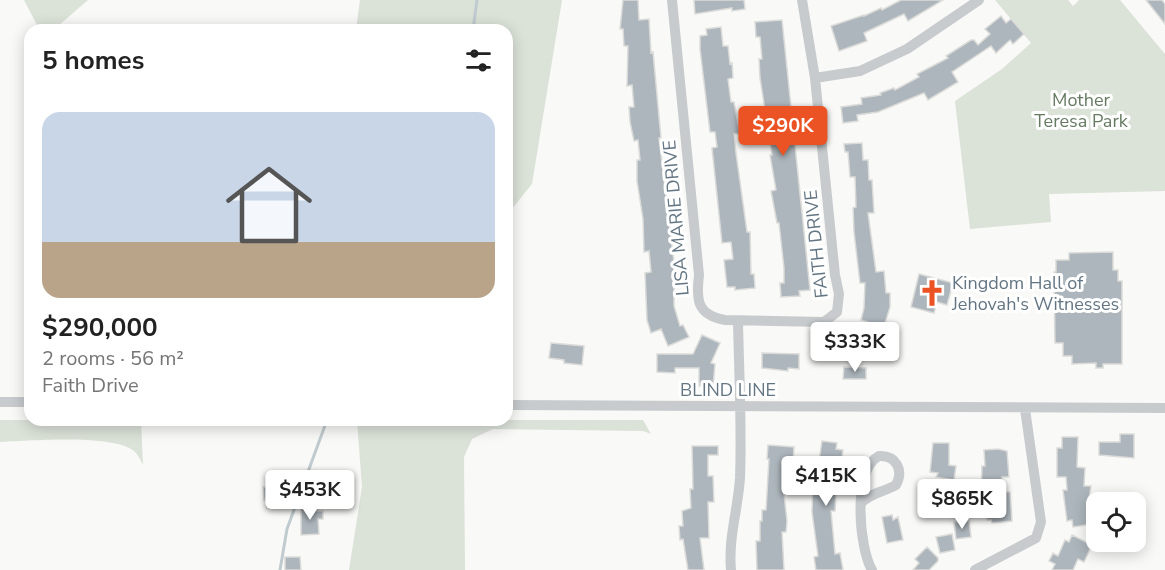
<!DOCTYPE html>
<html lang="en">
<head>
<meta charset="utf-8">
<style>
  :root { --surface:#fff; --page:#f2f2f2; --text:#222; --muted:#767676; --line:#e0e0e0; --accent:#ec5324 }
  body { margin:0; font-family:"Nunito Sans",sans-serif; background:var(--page); color:var(--text); height:100vh; display:flex; flex-direction:column; font-size:22px; white-space:nowrap }
  * { box-sizing:border-box; margin:0 }
  p { font-size:20px; color:var(--muted) }
  .icon { flex:none; width:33px; height:33px; fill:none; stroke:currentColor; stroke-width:2; stroke-linecap:round; stroke-linejoin:round }
  .map { position:relative; flex:1; overflow:hidden }
  .details { position:absolute; left:24px; top:24px; width:489px; height:402px; display:flex; flex-direction:column; background:var(--surface); border-radius:18px; box-shadow:0 3px 15px #0003 }
  .details>* { flex:none }
  .fabs { position:absolute; left:1086px; top:492px; display:grid; gap:12px }
  .fabs a { display:grid; place-items:center; width:60px; height:60px; border-radius:12px; background:var(--surface); box-shadow:0 3px 15px #0003; font-size:30px }
  .price { position:absolute; translate:-50% -51px; padding:0 14px; border-radius:6px; background:#fff; color:#222; font-size:20px; line-height:39px; filter:drop-shadow(0 2px 3px #0008) }
  .price::after { content:''; position:absolute; left:50%; top:36px; width:18px; height:14px; margin-left:-9px; background:inherit; clip-path:polygon(0 0,100% 0,50% 100%) }
  .price.selected { background:var(--accent); color:#fff }
  ul { padding:0; list-style:none }
  li { display:grid; align-content:center; gap:12px; height:318px; padding:0 18px }
  li+li { border-top:2px solid var(--line) }
  li span { display:grid; place-items:center; height:186px; border-radius:18px; color:#555 }
  li>.icon { margin-inline-start:auto }
  span .icon { width:108px; height:108px; fill:#fffc; stroke-width:1 }
  li b { font-size:26px }
  h2 { display:flex; justify-content:space-between; align-items:center; height:72px; padding:0 18px; font-size:26px }
  .map>svg:first-child { display:block }
  .green { fill:#dbe2d8 }
  .lines { fill:none; stroke-linecap:round; stroke-linejoin:round }
  .stream { stroke:#c0cbcf; stroke-width:3 }
  .building { fill:#adb6bc; stroke:#dbdbd9; stroke-width:1.5 }
  .minor { stroke:#c7cbce; stroke-width:10 }
  .labels { text-anchor:middle; stroke-width:6; stroke-linejoin:round; paint-order:stroke }
  .park-label { font-size:18px; fill:#667a62; stroke:#fff }
  .street-label { font-size:18px; fill:#637583; stroke:#fff }
  .poi-label { font-size:18px; fill:#637583; stroke:#fff; text-anchor:start }
</style>
</head>
<body>
<div class="map">
<svg width="1165" height="570" viewBox="0 0 1165 570">
  <rect width="100%" height="100%" fill="#f9f9f7"/>
  <!-- green -->
  <path class="green" d="M 24,0 L 88,0 L 58,26 L 37,25 Z
    M 360,0 L 562,0 L 532,184 L 507,215 L 507,30 L 356,30 Z
    M 995,0 L 1068,0 L 1073,6 L 1079,0 L 1120,0 L 1165,54 L 1165,191 L 1049,194 L 1051,222 L 970,229 L 955,101 L 1002,69 L 1031,43 Z
    M 0,420 L 141,420 L 143,465 C 141,462 139,456 136,453 C 119,433 27,441 0,442 Z
    M 357,420 L 643,420 L 651,434 L 643,431 L 493,429 L 472,439 L 464,457 L 465,570 L 349,570 L 362,487 Z"/>
  <g class="lines">
    <!-- stream -->
    <path class="stream" d="M 473,30 L 477,0
      M 280,570 L 287,529 L 327,420"/>
  </g>
  <!-- building -->
  <path class="building" d="M 623,0 L 638,0 L 639,20 L 649,19 L 651,53 L 653,52 L 661,138 L 659,138 L 674,262 L 674,306 L 680,326 L 683,325 L 689,337 L 668,346 L 661,329 L 651,333 L 647,320 L 645,273 L 651,272 L 649,251 L 644,252 L 643,219 L 637,181 L 637,160 L 640,160 L 638,140 L 634,141 L 630,122 L 629,107 L 634,107 L 632,85 L 627,86 L 628,46 L 624,46 L 623,29 L 620,29 Z
    M 694,0 L 744,0 L 745,9 L 732,11 L 732,8 L 695,14 Z
    M 901,0 L 943,0 L 908,21 L 904,14 L 864,33 L 867,41 L 839,51 L 831,26 L 864,15 L 864,16 L 881,8 L 882,10 Z
    M 1146,0 L 1162,0 L 1165,4 L 1165,24 Z
    M 1001,16 L 1006,23 L 1011,19 L 1024,34 L 1013,44 L 1010,40 L 996,53 L 991,46 L 952,72 L 958,82 L 928,100 L 924,93 L 878,112 L 857,115 L 858,121 L 843,123 L 841,107 L 862,104 L 861,98 L 881,95 L 880,93 L 894,88 L 895,90 L 919,77 L 917,74 L 948,58 L 946,56 L 971,40 L 974,40 L 978,45 L 990,34 L 985,29 Z
    M 782,20 L 810,290 L 799,291 L 800,296 L 781,297 L 780,283 L 784,283 L 784,268 L 779,223 L 777,223 L 771,191 L 776,190 L 770,155 L 772,155 L 760,78 L 759,59 L 762,59 L 760,37 L 756,37 L 755,22 Z
    M 721,27 L 723,46 L 728,46 L 730,64 L 732,63 L 733,78 L 728,79 L 731,102 L 734,102 L 740,134 L 734,134 L 736,153 L 747,232 L 750,232 L 751,274 L 754,274 L 755,288 L 735,290 L 735,287 L 727,287 L 724,260 L 733,259 L 731,242 L 722,243 L 712,148 L 717,147 L 715,132 L 710,132 L 700,49 L 700,36 L 707,35 L 706,29 Z
    M 862,143 L 863,160 L 868,160 L 869,180 L 872,180 L 874,213 L 868,213 L 876,272 L 884,271 L 886,293 L 890,293 L 890,307 L 882,333 L 867,328 L 868,322 L 861,320 L 864,308 L 865,283 L 860,283 L 854,232 L 853,208 L 856,207 L 855,177 L 850,177 L 848,152 L 845,152 L 844,144 Z
    M 1113,252 L 1113,270 L 1118,270 L 1118,281 L 1122,281 L 1122,364 L 1103,364 L 1103,368 L 1096,368 L 1096,363 L 1072,364 L 1072,356 L 1063,356 L 1063,343 L 1055,343 L 1054,272 L 1056,272 L 1056,260 L 1069,260 L 1069,253 Z
    M 919,274 L 953,283 L 947,305 L 937,302 L 934,313 L 911,307 Z
    M 702,335 L 720,343 L 711,363 L 715,364 L 713,387 L 699,386 L 699,368 L 675,368 L 675,373 L 657,372 L 657,354 L 693,354 Z
    M 551,343 L 584,346 L 582,365 L 564,363 L 564,360 L 549,358 Z
    M 762,353 L 799,354 L 799,369 L 788,368 L 788,371 L 762,368 Z
    M 844,367 L 866,368 L 866,379 L 843,379 Z
    M 1120,434 L 1134,434 L 1134,458 L 1099,455 L 1099,442 L 1120,442 Z
    M 1062,437 L 1078,437 L 1077,467 L 1085,468 L 1084,486 L 1091,486 L 1089,499 L 1093,524 L 1073,527 L 1072,520 L 1067,521 L 1063,490 L 1067,490 L 1066,477 L 1057,477 L 1057,448 L 1062,448 Z
    M 822,441 L 837,443 L 836,449 L 843,450 L 840,473 L 837,473 L 835,511 L 831,511 L 835,554 L 840,553 L 843,570 L 816,570 L 814,557 L 818,556 L 812,512 L 813,481 L 816,481 Z
    M 933,443 L 949,443 L 949,465 L 956,466 L 954,480 L 936,477 L 938,473 L 930,472 Z
    M 768,445 L 794,447 L 792,479 L 788,479 L 788,494 L 784,494 L 787,521 L 786,532 L 782,532 L 784,570 L 757,570 L 756,541 L 760,541 L 760,521 L 762,521 L 762,510 L 766,510 L 769,459 L 767,459 Z
    M 692,446 L 718,446 L 718,455 L 708,455 L 708,476 L 713,476 L 714,502 L 708,502 L 709,538 L 700,538 L 704,570 L 688,570 L 683,539 L 680,540 L 679,526 L 683,526 L 682,511 L 691,508 L 690,489 L 693,489 Z
    M 998,449 L 1007,451 L 1009,477 L 1002,477 L 1002,492 L 1010,492 L 1012,521 L 992,523 L 991,520 L 987,520 L 985,504 L 981,505 L 982,466 L 985,466 L 984,450 Z
    M 268,473 L 280,473 L 281,493 L 277,493 L 278,507 L 267,508 L 266,499 L 264,500 L 263,487 L 269,487 Z
    M 931,487 L 947,495 L 940,507 L 925,499 Z
    M 317,508 L 317,511 L 323,511 L 323,519 L 318,519 L 319,534 L 301,535 L 301,509 Z
    M 892,515 L 893,520 L 898,517 L 903,540 L 887,543 L 882,517 Z
    M 969,521 L 971,537 L 956,539 L 954,522 Z
    M 952,534 L 955,550 L 940,553 L 936,537 Z
    M 1072,535 L 1092,545 L 1084,562 L 1078,559 L 1073,570 L 1052,570 L 1055,564 L 1049,561 L 1053,553 L 1058,556 L 1065,540 L 1069,542 Z
    M 927,547 L 938,558 L 938,561 L 929,570 L 913,570 L 919,563 L 915,559 Z
    M 285,557 L 300,557 L 301,570 L 285,570 Z"/>
  <g class="lines">
    <!-- minor -->
    <path class="minor" d="M 672,0 L 699,275 C 696,300 697,315 725,320 L 824,322 L 837,312 L 839,294 L 835,275 L 815,78 L 802,0
      M 815,78 L 860,71 L 907,49 L 979,0
      M 0,402 L 30,402
      M 507,405 L 1165,408
      M 861,503 C 872,492 884,492 896,485 C 904,470 896,455 879,456 C 852,469 859,548 872,570
      M 731,570 C 728,539 738,509 740,478 C 742,426 739,373 738,321
      M 975,570 L 1036,538 L 1041,522 L 1025,409"/>
  </g>
  <!-- icons -->
  <defs>
    <symbol id="church-bare" viewBox="-9 -9 18 18"><path d="M-1.2-6h2.4v3.5h3.3v2.4h-3.3V6h-2.4V-.1h-3.3v-2.4h3.3Z" fill="#ec5324" stroke="#fff" stroke-width="2.5" paint-order="stroke"/></symbol>
  </defs>
  <g fill-rule="evenodd">
    <use href="#church-bare" x="913" y="274" width="38" height="38"/>
  </g>
  <g class="labels">
    <!-- park labels -->
    <g class="park-label">
      <text x="1081" y="106">Mother<tspan x="1081" dy="21">Teresa Park</tspan></text>
    </g>
    <!-- street labels -->
    <g class="street-label">
      <text transform="translate(676 218) rotate(-95)" y="6">LISA MARIE DRIVE</text>
      <text transform="translate(816 244) rotate(-96)" y="6">FAITH DRIVE</text>
      <text x="728" y="396">BLIND LINE</text>
    </g>
    <!-- poi labels -->
    <g class="poi-label">
      <text x="952" y="289">Kingdom Hall of<tspan x="952" dy="21">Jehovah's Witnesses</tspan></text>
    </g>
  </g>
</svg>
<div class="fabs">
<a><svg class="icon" aria-label="locate" viewBox="0 0 24 24"><circle cx="12" cy="12" r="6"/><path d="M12 2v4M12 18v4M2 12h4M18 12h4"/></svg></a>
</div>
<b class="price selected" style="left:783px;top:157px">$290K</b>
<b class="price" style="left:855px;top:373px">$333K</b>
<b class="price" style="left:826px;top:507px">$415K</b>
<b class="price" style="left:310px;top:521px">$453K</b>
<b class="price" style="left:962px;top:530px">$865K</b>
<section class="details">
<h2>5 homes<svg class="icon" aria-label="filters" viewBox="0 0 24 24"><path d="M4 7h16M4 17h16"/><circle cx="9" cy="7" r="2"/><circle cx="15" cy="17" r="2"/></svg></h2>
<ul>
<li><span style="background:linear-gradient(#c9d6e8 70%,#b9a48a 0)"><svg class="icon" aria-label="home" viewBox="0 0 24 24"><path d="M3 11l9-7 9 7M6 9v11h12V9"/></svg></span><div><b>$290,000</b><p>2 rooms · 56 m²</p><p>Faith Drive</p></div></li>
</ul>
</section>
</div>
</body>
</html>
